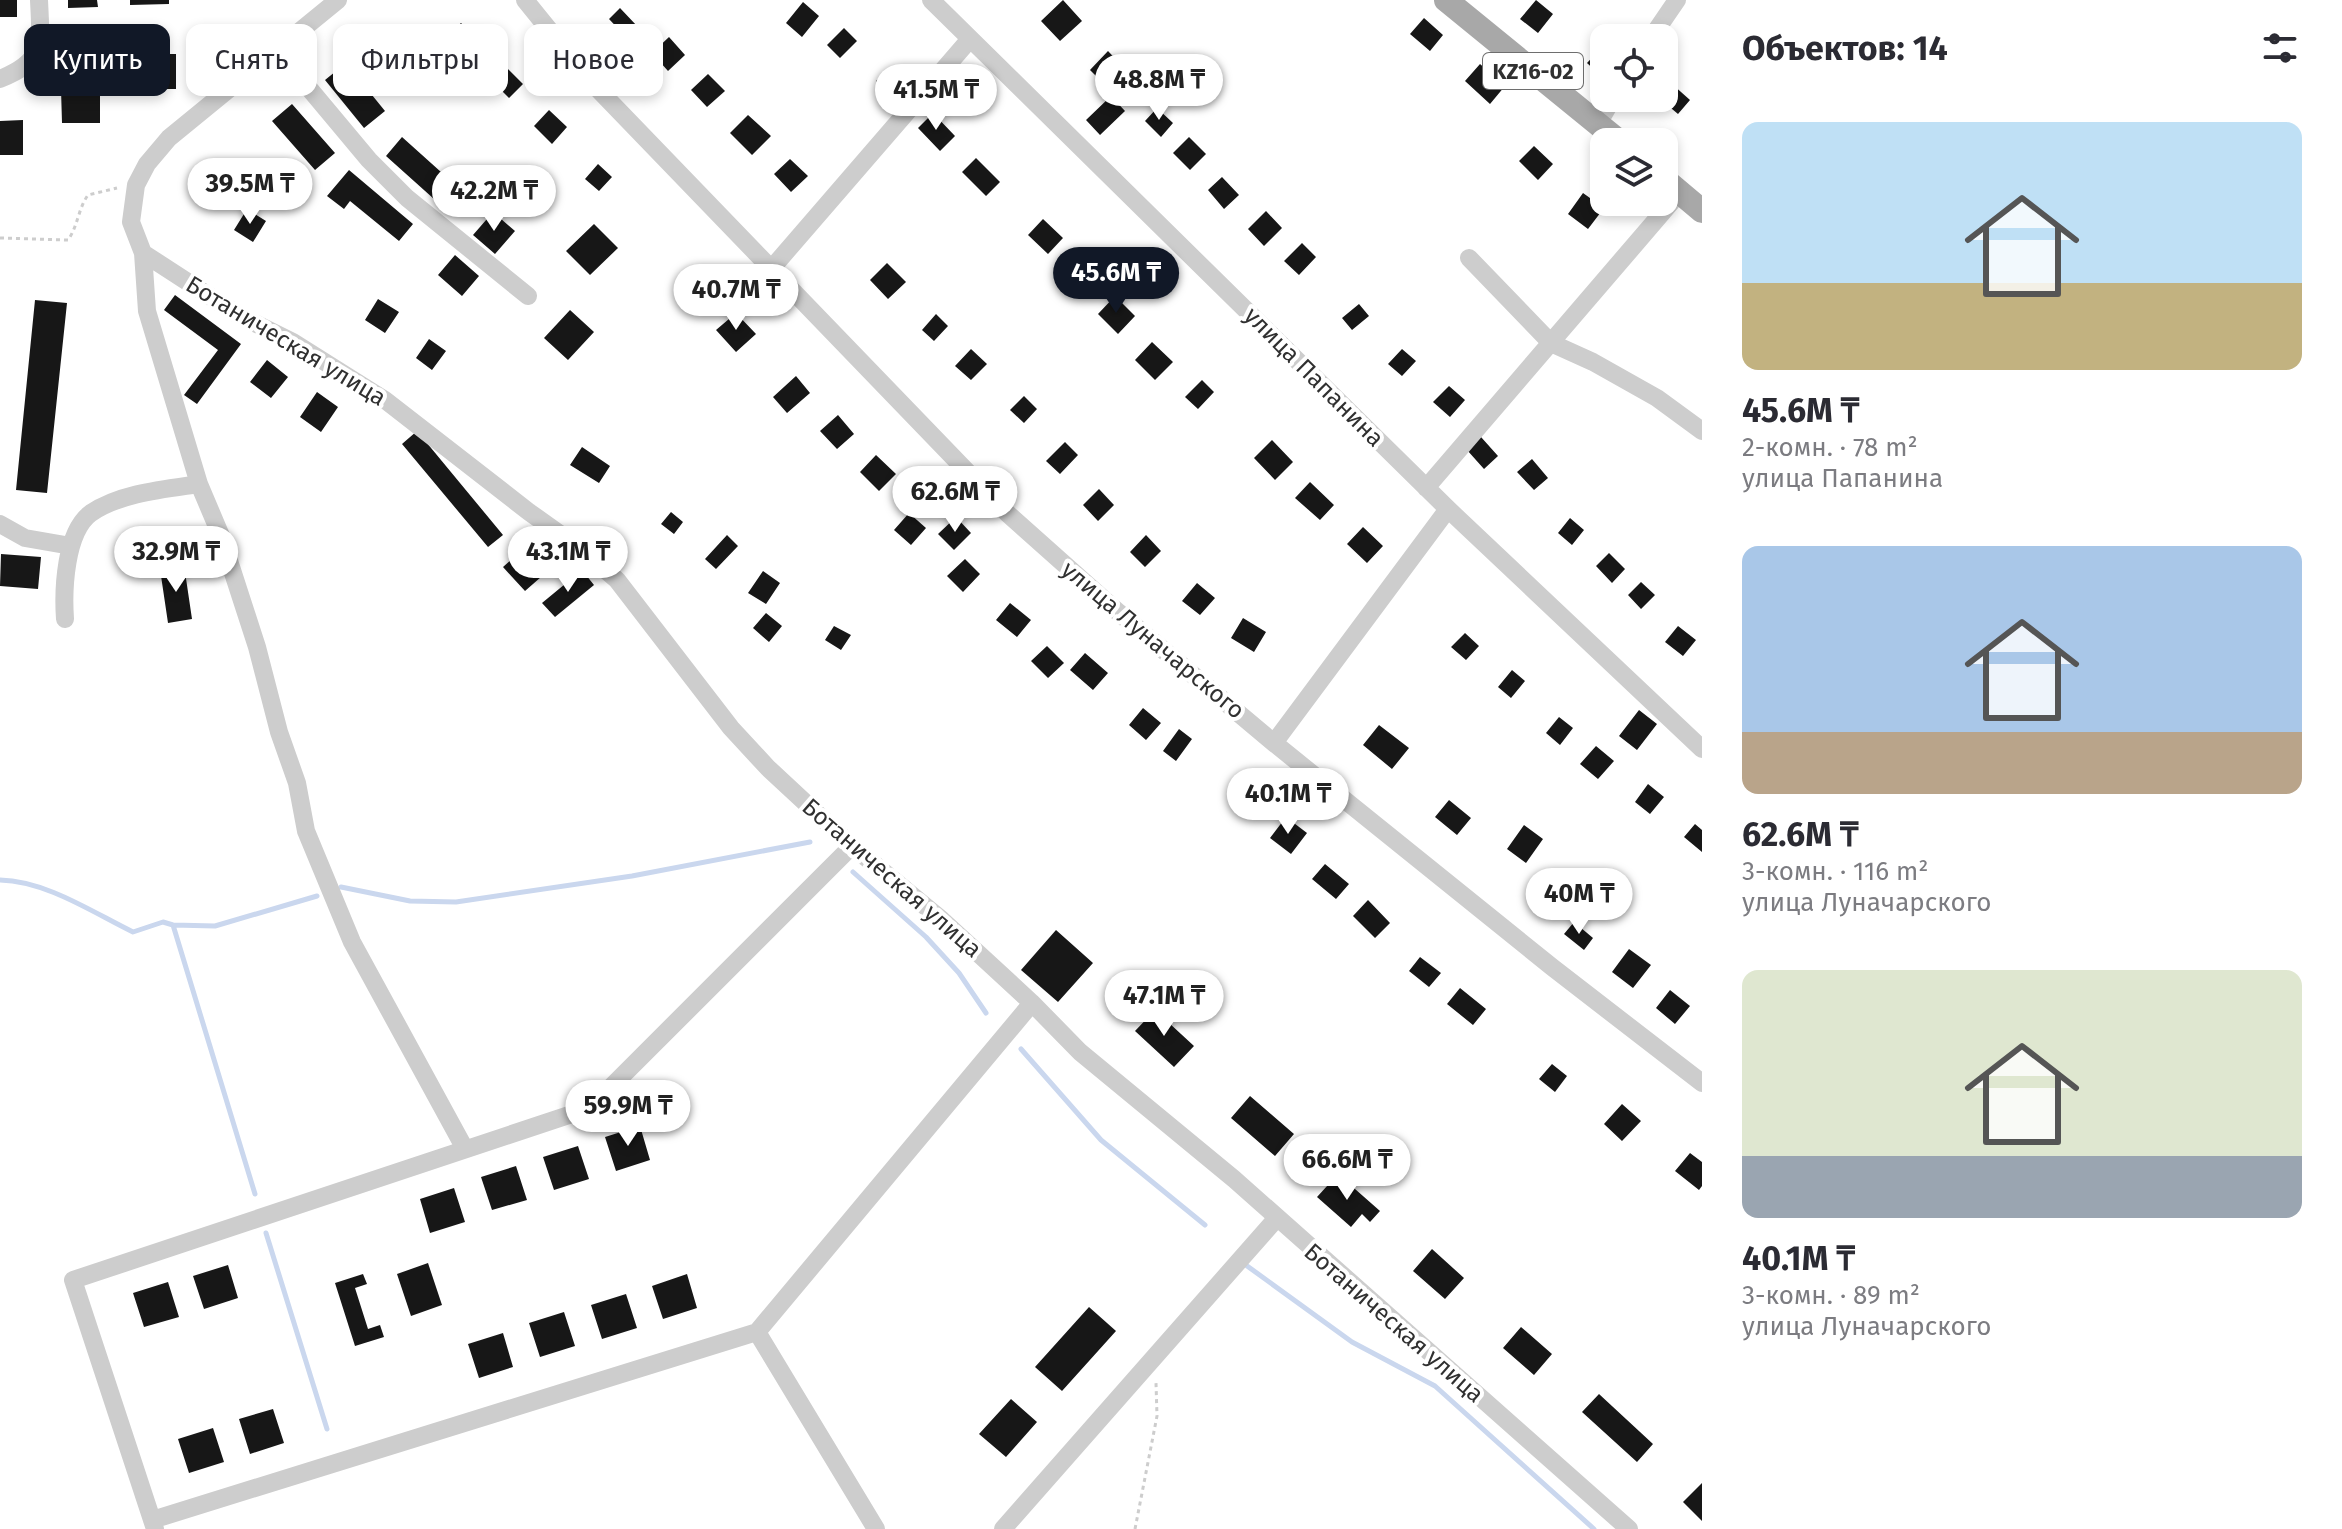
<!DOCTYPE html>
<html lang="ru">
<head>
<meta charset="utf-8">
<style>
  :root { --surface:#fff; --page:#f7f7f7; --text:#2b2b33; --muted:#7c7c81; --accent:#111827 }
  body { margin:0; font-family:"Fira Sans",sans-serif; background:var(--page); color:var(--text); height:100vh; display:flex; flex-direction:column; font-size:30px; white-space:nowrap }
  * { box-sizing:border-box; margin:0 }
  p { font-size:26px; color:var(--muted) }
  .icon { flex:none; width:44px; height:44px; fill:none; stroke:currentColor; stroke-width:2; stroke-linecap:round; stroke-linejoin:round }
  .map { position:relative; flex:1; overflow:hidden }
  .sheet { display:flex; flex-direction:column; background:var(--surface); width:640px }
  .sheet>* { flex:none }
  .top-card { position:absolute; left:24px; top:24px; width:760px; height:72px; display:flex; gap:16px }
  .tools { position:absolute; left:1590px; top:24px; display:grid; gap:16px }
  .tools a { display:grid; place-items:center; width:88px; height:88px; border-radius:16px; background:var(--surface); box-shadow:0 4px 12px #0003; font-size:40px }
  .price { position:absolute; translate:-50% -68px; padding:0 18px; border-radius:28px; background:#fff; color:#222; font-size:26px; line-height:52px; filter:drop-shadow(0 2px 4px #0008) }
  .price::after { content:''; position:absolute; left:50%; top:48px; width:24px; height:18px; margin-left:-12px; background:inherit; clip-path:polygon(0 0,100% 0,50% 100%) }
  .price.active { background:var(--accent); color:#fff }
  ul { padding:0; list-style:none }
  li { display:grid; align-content:center; gap:16px; height:424px; padding:0 40px }
  li span { display:grid; place-items:center; height:248px; border-radius:16px; color:#555 }
  li>.icon { margin-inline-start:auto }
  span .icon { width:144px; height:144px; fill:#fffc; stroke-width:1 }
  li b { font-size:34px }
  h2 { display:flex; justify-content:space-between; align-items:center; height:96px; padding:0 40px; font-size:34px }
  .pill { padding:0 28px; border-radius:16px; background:var(--surface); box-shadow:0 4px 12px #0003; font-size:28px; line-height:72px }
  .pill.active { background:var(--accent); color:#fff }
  main { display:flex; flex:1; min-height:0 }
  .map>svg:first-child { display:block }
  .lines { fill:none; stroke-linecap:round; stroke-linejoin:round }
  .stream { stroke:#cad7ee; stroke-width:5 }
  .building { fill:#171717 }
  .path { stroke:#cdcdcd; stroke-width:3; stroke-dasharray:4 4; stroke-linecap:butt }
  .minor { stroke:#cdcdcd; stroke-width:18 }
  .major { stroke:#a8a8a8; stroke-width:24 }
  .labels { text-anchor:middle; stroke-width:8; stroke-linejoin:round; paint-order:stroke }
  .shield { fill:#fff; stroke:#6e6e6e; stroke-width:2 }
  .shield-label { font-size:22px; font-weight:bold; fill:#303030 }
  .street-label { font-size:24px; fill:#303030; stroke:#fff }
</style>
</head>
<body>
<main>
<div class="map">
<svg width="1702" height="1529" viewBox="0 0 1702 1529">
  <rect width="100%" height="100%" fill="#fff"/>
  <g class="lines">
    <!-- stream -->
    <path class="stream" d="M 853,872 L 926,937 L 959,973 L 986,1013
      M 0,880 C 46,881 92,912 133,932 L 163,922 L 173,925 L 215,926 L 317,896
      M 341,887 L 410,901 L 456,902 L 632,876 L 810,842
      M 173,925 L 255,1194
      M 1021,1049 L 1101,1140 L 1205,1225
      M 266,1233 L 327,1429
      M 1243,1263 L 1352,1342 L 1435,1386 L 1594,1529"/>
  </g>
  <!-- building -->
  <path class="building" d="M 0,0 L 17,0 L 17,17 L 0,17 Z
    M 68,0 L 97,0 L 98,7 L 68,8 Z
    M 130,0 L 169,0 L 169,4 L 130,5 Z
    M 1063,0 L 1082,21 L 1060,41 L 1041,21 Z
    M 1536,0 L 1553,14 L 1538,33 L 1520,19 Z
    M 803,2 L 819,16 L 802,37 L 786,23 Z
    M 620,8 L 637,26 L 626,37 L 609,19 Z
    M 1424,18 L 1443,35 L 1430,51 L 1410,34 Z
    M 461,23 L 477,39 L 463,53 L 447,36 Z
    M 844,28 L 857,41 L 840,58 L 827,45 Z
    M 669,37 L 685,55 L 668,71 L 652,53 Z
    M 1601,48 L 1604,51 L 1604,72 L 1601,76 L 1587,63 Z
    M 1108,51 L 1128,72 L 1110,90 L 1090,70 Z
    M 136,54 L 176,54 L 176,89 L 135,89 Z
    M 346,63 L 385,111 L 364,128 L 325,80 Z
    M 1480,64 L 1505,86 L 1490,104 L 1465,81 Z
    M 505,66 L 523,84 L 509,98 L 491,80 Z
    M 887,70 L 904,85 L 894,97 L 876,81 Z
    M 708,74 L 725,91 L 707,107 L 691,90 Z
    M 1672,84 L 1690,100 L 1678,114 L 1659,98 L 1664,98 L 1664,93 Z
    M 100,88 L 100,123 L 62,123 L 61,89 Z
    M 1111,96 L 1125,111 L 1100,135 L 1086,120 Z
    M 292,104 L 335,153 L 315,170 L 272,121 Z
    M 1157,108 L 1173,123 L 1161,137 L 1145,121 Z
    M 549,110 L 567,127 L 552,144 L 534,126 Z
    M 933,113 L 955,136 L 940,151 L 918,128 Z
    M 748,115 L 771,136 L 752,155 L 730,133 Z
    M 23,120 L 23,155 L 0,155 L 0,121 Z
    M 402,137 L 451,181 L 434,199 L 386,156 Z
    M 1189,137 L 1206,154 L 1190,170 L 1173,153 Z
    M 1534,146 L 1553,164 L 1538,180 L 1519,161 Z
    M 976,158 L 1000,182 L 986,196 L 962,172 Z
    M 790,159 L 808,176 L 791,192 L 774,174 Z
    M 598,164 L 612,177 L 599,191 L 585,179 Z
    M 349,170 L 413,224 L 399,241 L 350,201 L 344,209 L 327,196 Z
    M 1222,177 L 1239,195 L 1224,209 L 1208,190 Z
    M 1583,193 L 1604,208 L 1588,229 L 1568,214 Z
    M 247,209 L 266,221 L 253,242 L 234,230 Z
    M 1266,211 L 1282,228 L 1264,246 L 1248,229 Z
    M 493,212 L 515,231 L 495,254 L 473,235 Z
    M 1043,219 L 1063,238 L 1048,254 L 1028,235 Z
    M 594,224 L 618,248 L 590,275 L 566,251 Z
    M 1302,243 L 1316,257 L 1299,275 L 1284,261 Z
    M 455,255 L 479,276 L 462,296 L 438,275 Z
    M 1079,258 L 1100,279 L 1084,295 L 1063,274 Z
    M 887,263 L 906,282 L 888,299 L 870,280 Z
    M 175,295 L 241,344 L 197,404 L 184,395 L 218,350 L 164,310 Z
    M 1115,296 L 1135,316 L 1118,334 L 1098,314 Z
    M 378,299 L 399,312 L 385,333 L 365,320 Z
    M 35,300 L 67,303 L 47,493 L 16,490 Z
    M 1359,304 L 1369,316 L 1352,330 L 1342,318 Z
    M 570,310 L 594,332 L 568,360 L 544,338 Z
    M 736,313 L 756,334 L 736,352 L 716,330 Z
    M 936,314 L 948,326 L 934,341 L 922,330 Z
    M 429,339 L 446,351 L 432,370 L 416,358 Z
    M 1152,342 L 1173,362 L 1155,380 L 1135,360 Z
    M 971,349 L 987,364 L 971,380 L 955,366 Z
    M 1402,349 L 1416,361 L 1402,376 L 1388,364 Z
    M 267,360 L 288,377 L 271,398 L 250,382 Z
    M 796,376 L 810,393 L 787,413 L 773,397 Z
    M 1202,380 L 1214,392 L 1198,409 L 1185,397 Z
    M 1449,386 L 1465,400 L 1450,417 L 1433,402 Z
    M 317,392 L 338,407 L 321,432 L 300,417 Z
    M 1024,396 L 1037,409 L 1024,423 L 1010,410 Z
    M 838,415 L 854,434 L 837,449 L 820,431 Z
    M 417,431 L 503,535 L 488,547 L 402,444 Z
    M 1481,437 L 1498,456 L 1484,469 L 1467,450 Z
    M 1272,440 L 1293,462 L 1275,480 L 1254,458 Z
    M 1065,442 L 1078,455 L 1060,474 L 1046,461 Z
    M 582,447 L 610,466 L 599,483 L 570,465 Z
    M 876,455 L 896,474 L 879,491 L 860,472 Z
    M 1532,459 L 1548,478 L 1534,490 L 1517,472 Z
    M 1310,482 L 1334,505 L 1320,520 L 1295,498 Z
    M 1099,489 L 1114,505 L 1098,521 L 1083,505 Z
    M 671,512 L 683,522 L 674,534 L 661,524 Z
    M 909,513 L 926,528 L 911,545 L 894,530 Z
    M 956,517 L 971,533 L 954,550 L 938,534 Z
    M 1570,518 L 1584,530 L 1572,545 L 1558,533 Z
    M 1363,527 L 1383,546 L 1367,563 L 1347,544 Z
    M 544,531 L 565,556 L 525,591 L 503,567 Z
    M 727,535 L 738,546 L 716,569 L 705,559 Z
    M 1146,535 L 1161,551 L 1145,567 L 1130,552 Z
    M 1609,553 L 1625,569 L 1612,583 L 1596,566 Z
    M 1,554 L 41,557 L 38,589 L 0,586 Z
    M 965,559 L 980,574 L 963,592 L 947,576 Z
    M 184,565 L 192,619 L 168,623 L 160,569 Z
    M 582,570 L 594,585 L 555,617 L 542,603 Z
    M 763,571 L 780,583 L 766,604 L 748,593 Z
    M 1641,582 L 1655,595 L 1641,609 L 1628,595 Z
    M 1197,583 L 1215,598 L 1200,615 L 1182,601 Z
    M 1010,603 L 1031,620 L 1017,637 L 996,620 Z
    M 766,613 L 782,626 L 769,642 L 753,628 Z
    M 1243,618 L 1266,632 L 1254,652 L 1231,638 Z
    M 834,626 L 851,635 L 841,650 L 825,640 Z
    M 1678,626 L 1696,640 L 1683,656 L 1665,642 Z
    M 1465,633 L 1479,646 L 1466,660 L 1451,647 Z
    M 1047,646 L 1064,663 L 1048,678 L 1031,661 Z
    M 1085,653 L 1108,673 L 1093,690 L 1070,670 Z
    M 1512,670 L 1525,681 L 1511,698 L 1498,687 Z
    M 1143,708 L 1161,723 L 1146,740 L 1129,725 Z
    M 1639,710 L 1657,724 L 1637,750 L 1619,736 Z
    M 1559,717 L 1573,728 L 1560,745 L 1546,733 Z
    M 1379,725 L 1409,748 L 1392,769 L 1363,745 Z
    M 1179,729 L 1192,739 L 1176,761 L 1163,751 Z
    M 1596,746 L 1614,761 L 1598,779 L 1580,764 Z
    M 1648,784 L 1664,797 L 1650,814 L 1635,802 Z
    M 1449,800 L 1471,818 L 1457,835 L 1435,817 Z
    M 1286,817 L 1307,833 L 1291,854 L 1270,838 Z
    M 1695,824 L 1702,830 L 1702,852 L 1684,837 Z
    M 1524,825 L 1543,839 L 1526,863 L 1507,849 Z
    M 1325,864 L 1349,884 L 1336,899 L 1312,879 Z
    M 1368,900 L 1390,923 L 1375,938 L 1353,916 Z
    M 1574,922 L 1593,938 L 1584,950 L 1564,934 Z
    M 1056,930 L 1093,963 L 1058,1002 L 1021,970 Z
    M 1629,949 L 1651,965 L 1633,988 L 1612,972 Z
    M 1420,957 L 1441,973 L 1429,987 L 1409,971 Z
    M 1460,988 L 1486,1009 L 1473,1025 L 1447,1004 Z
    M 1670,990 L 1690,1006 L 1675,1024 L 1656,1008 Z
    M 1155,1010 L 1194,1046 L 1174,1067 L 1135,1031 Z
    M 1552,1064 L 1567,1076 L 1555,1092 L 1539,1079 Z
    M 1250,1096 L 1294,1134 L 1275,1156 L 1231,1118 Z
    M 1622,1104 L 1641,1121 L 1622,1141 L 1604,1124 Z
    M 640,1126 L 650,1160 L 616,1171 L 605,1137 Z
    M 578,1146 L 589,1179 L 554,1190 L 543,1157 Z
    M 1690,1153 L 1702,1162 L 1702,1186 L 1699,1190 L 1675,1171 Z
    M 516,1166 L 527,1200 L 492,1210 L 481,1177 Z
    M 1338,1174 L 1380,1211 L 1370,1222 L 1362,1214 L 1351,1227 L 1317,1197 Z
    M 454,1188 L 465,1222 L 430,1233 L 420,1199 Z
    M 1432,1249 L 1464,1278 L 1445,1299 L 1413,1271 Z
    M 428,1263 L 442,1305 L 411,1316 L 397,1274 Z
    M 228,1265 L 238,1298 L 204,1309 L 193,1276 Z
    M 363,1274 L 367,1284 L 355,1288 L 368,1329 L 380,1325 L 384,1337 L 355,1346 L 335,1283 Z
    M 687,1274 L 697,1308 L 663,1319 L 652,1286 Z
    M 168,1282 L 179,1317 L 144,1327 L 133,1293 Z
    M 626,1294 L 637,1328 L 602,1339 L 591,1305 Z
    M 1089,1307 L 1116,1331 L 1062,1391 L 1035,1367 Z
    M 564,1312 L 575,1346 L 540,1357 L 529,1323 Z
    M 1521,1327 L 1552,1354 L 1534,1375 L 1503,1348 Z
    M 503,1333 L 513,1367 L 479,1378 L 468,1344 Z
    M 1599,1394 L 1653,1444 L 1637,1462 L 1582,1412 Z
    M 1011,1399 L 1037,1422 L 1006,1457 L 979,1434 Z
    M 273,1409 L 284,1443 L 250,1454 L 239,1419 Z
    M 213,1428 L 224,1462 L 189,1473 L 178,1439 Z
    M 1702,1483 L 1702,1521 L 1683,1502 Z"/>
  <g class="lines">
    <!-- path -->
    <path class="path" d="M 0,238 L 68,240 C 78,226 78,209 88,195 L 117,188
      M 1135,1529 L 1157,1416 L 1156,1383"/>
    <!-- minor -->
    <path class="minor" d="M 338,0 L 169,138 L 147,164 L 136,185 L 131,222 L 143,253 L 147,311 L 199,484 L 221,536 L 257,647 L 279,732 L 297,783 L 306,831 L 352,942 L 465,1149
      M 525,0 L 593,84 L 1008,514 L 1118,612 L 1274,743 L 1552,967 L 1702,1083
      M 931,0 L 1448,509 L 1702,749
      M 1651,38 L 1677,0
      M 277,50 L 369,160 L 407,198 L 528,296
      M 0,79 C 45,61 41,44 39,0
      M 1598,124 L 1613,98
      M 143,253 L 240,316 L 293,342 L 385,400 L 529,512 L 581,549 L 617,580 L 731,728 L 768,768 L 852,846 L 942,920 L 1032,1003 L 1080,1052 L 1234,1179 L 1629,1529
      M 1469,258 L 1551,343 L 1593,362 L 1657,398 L 1702,431
      M 772,268 L 970,39
      M 1426,488 L 1680,192
      M 0,524 L 25,538 L 71,546
      M 65,619 C 63,590 65,532 91,513 C 120,493 165,489 199,484
      M 1274,743 L 1448,509
      M 757,1332 L 876,1529
      M 152,1520 L 757,1332 L 1032,1003
      M 155,1529 L 73,1280 L 590,1108 L 852,846
      M 1003,1529 L 1276,1219"/>
    <!-- major -->
    <path class="major" d="M 1446,0 L 1620,142
      M 1664,179 L 1702,211"/>
  </g>
  <g class="labels">
    <!-- shield labels -->
    <rect class="shield" x="1483" y="53" width="100" height="36" rx="6"/>
    <g class="shield-label">
      <text x="1533" y="79">KZ16-02</text>
    </g>
    <!-- street labels -->
    <g class="street-label">
      <text transform="translate(286 341) rotate(31)" y="8">Ботаническая улица</text>
      <text transform="translate(1314 377) rotate(45)" y="8">улица Папанина</text>
      <text transform="translate(1153 640) rotate(40)" y="8">улица Луначарского</text>
      <text transform="translate(892 878) rotate(41)" y="8">Ботаническая улица</text>
      <text transform="translate(1394 1323) rotate(41)" y="8">Ботаническая улица</text>
    </g>
  </g>
</svg>
<div class="tools">
<a><svg class="icon" aria-label="locate" viewBox="0 0 24 24"><circle cx="12" cy="12" r="6"/><path d="M12 2v4M12 18v4M2 12h4M18 12h4"/></svg></a>
<a><svg class="icon" aria-label="layers" viewBox="0 0 24 24"><path d="M12 4l9 5-9 5-9-5zM3 14l9 5 9-5"/></svg></a>
</div>
<b class="price" style="left:1159px;top:122px">48.8M ₸</b>
<b class="price" style="left:936px;top:132px">41.5M ₸</b>
<b class="price" style="left:250px;top:226px">39.5M ₸</b>
<b class="price" style="left:494px;top:233px">42.2M ₸</b>
<b class="price active" style="left:1116px;top:315px">45.6M ₸</b>
<b class="price" style="left:736px;top:332px">40.7M ₸</b>
<b class="price" style="left:955px;top:534px">62.6M ₸</b>
<b class="price" style="left:176px;top:594px">32.9M ₸</b>
<b class="price" style="left:568px;top:594px">43.1M ₸</b>
<b class="price" style="left:1288px;top:836px">40.1M ₸</b>
<b class="price" style="left:1579px;top:936px">40M ₸</b>
<b class="price" style="left:1164px;top:1038px">47.1M ₸</b>
<b class="price" style="left:628px;top:1148px">59.9M ₸</b>
<b class="price" style="left:1347px;top:1202px">66.6M ₸</b>
<div class="top-card">
<a class="pill active">Купить</a>
<a class="pill">Снять</a>
<a class="pill">Фильтры</a>
<a class="pill">Новое</a>
</div>
</div>
<section class="sheet">
<h2>Объектов: 14<svg class="icon" aria-label="filters" viewBox="0 0 24 24"><path d="M4 7h16M4 17h16"/><circle cx="9" cy="7" r="2"/><circle cx="15" cy="17" r="2"/></svg></h2>
<ul>
<li><span style="background:linear-gradient(#bfe0f5 65%,#c2b280 0)"><svg class="icon" aria-label="home" viewBox="0 0 24 24"><path d="M3 11l9-7 9 7M6 9v11h12V9"/></svg></span><div><b>45.6M ₸</b><p>2-комн. · 78 m²</p><p>улица Папанина</p></div></li>
<li><span style="background:linear-gradient(#a9c7e8 75%,#b9a48a 0)"><svg class="icon" aria-label="home" viewBox="0 0 24 24"><path d="M3 11l9-7 9 7M6 9v11h12V9"/></svg></span><div><b>62.6M ₸</b><p>3-комн. · 116 m²</p><p>улица Луначарского</p></div></li>
<li><span style="background:linear-gradient(#dfe7d0 75%,#9aa5b1 0)"><svg class="icon" aria-label="home" viewBox="0 0 24 24"><path d="M3 11l9-7 9 7M6 9v11h12V9"/></svg></span><div><b>40.1M ₸</b><p>3-комн. · 89 m²</p><p>улица Луначарского</p></div></li>
</ul>
</section>
</main>
</body>
</html>
